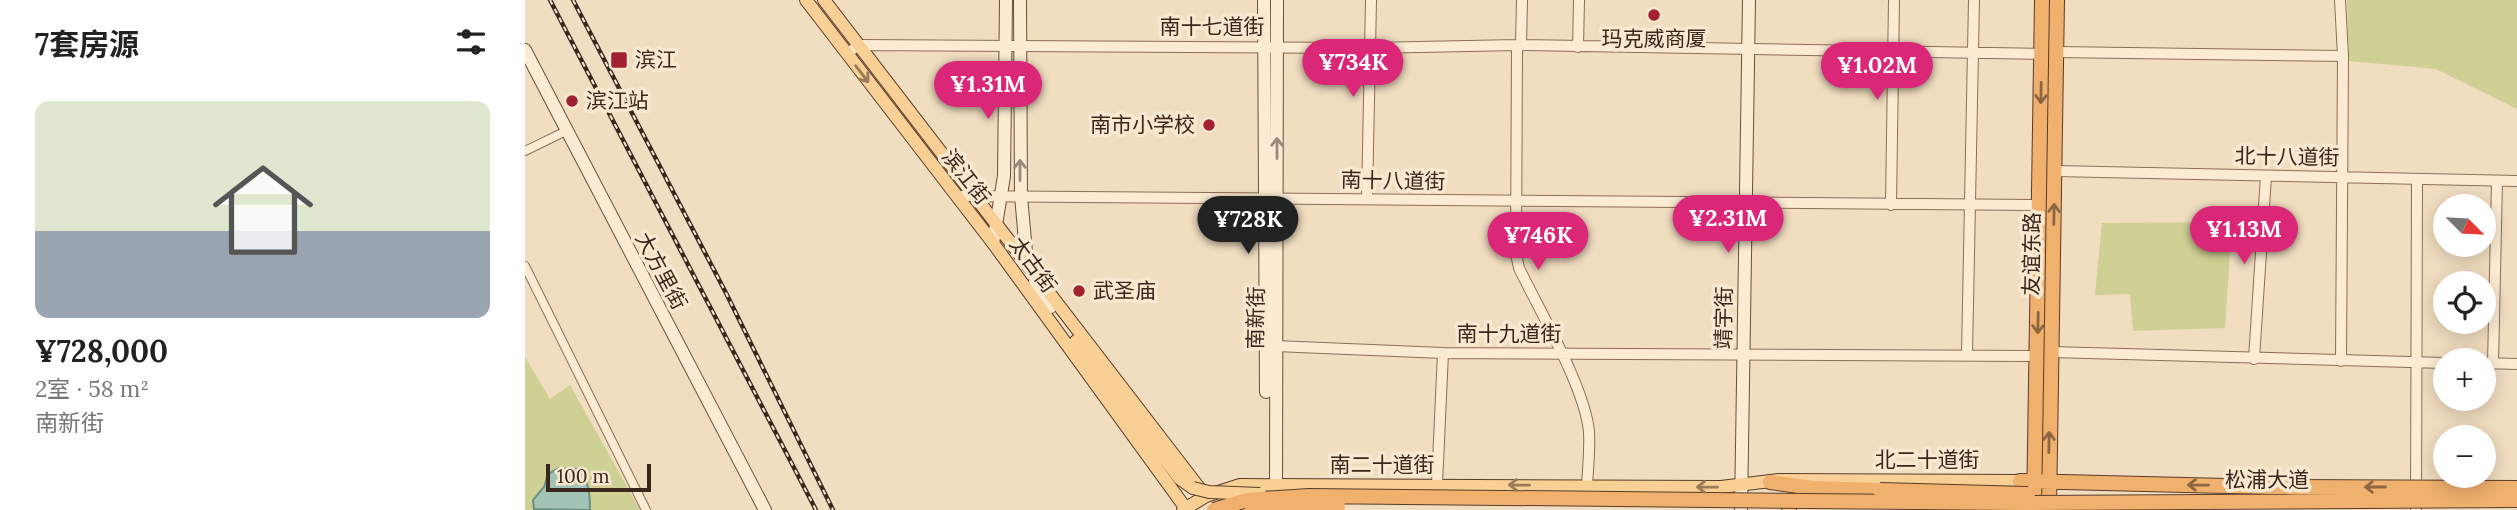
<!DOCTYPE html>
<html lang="zh">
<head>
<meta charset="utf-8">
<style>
  :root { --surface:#fff; --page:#f6f6f6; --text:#222; --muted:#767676; --accent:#db2777 }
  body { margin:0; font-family:Lora,"Noto Sans SC",serif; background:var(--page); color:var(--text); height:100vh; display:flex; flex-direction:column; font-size:26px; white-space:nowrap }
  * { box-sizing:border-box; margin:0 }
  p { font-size:23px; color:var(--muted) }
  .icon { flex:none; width:38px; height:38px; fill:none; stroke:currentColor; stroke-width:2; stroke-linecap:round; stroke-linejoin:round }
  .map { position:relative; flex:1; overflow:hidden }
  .details { display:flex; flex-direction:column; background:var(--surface); width:525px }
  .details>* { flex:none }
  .needle { width:46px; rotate:114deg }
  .tools { position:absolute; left:1908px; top:194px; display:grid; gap:14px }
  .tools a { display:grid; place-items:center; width:63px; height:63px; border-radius:50%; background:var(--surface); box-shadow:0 4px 18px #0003; font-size:35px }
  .scale { position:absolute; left:21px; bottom:18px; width:105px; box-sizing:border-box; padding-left:7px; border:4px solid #3a271c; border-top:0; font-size:19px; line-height:24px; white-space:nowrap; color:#3a271c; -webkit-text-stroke:5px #f8e8d0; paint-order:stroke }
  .price { position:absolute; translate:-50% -60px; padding:0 16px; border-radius:24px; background:var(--accent); color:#fff; font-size:23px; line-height:46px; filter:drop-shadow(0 2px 4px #0008) }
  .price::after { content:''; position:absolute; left:50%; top:42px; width:21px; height:16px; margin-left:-10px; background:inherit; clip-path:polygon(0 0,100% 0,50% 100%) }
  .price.current { background:#222; color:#fff }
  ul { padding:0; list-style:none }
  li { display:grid; align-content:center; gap:14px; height:371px; padding:0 35px }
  li span { display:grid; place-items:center; height:217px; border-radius:14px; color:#555 }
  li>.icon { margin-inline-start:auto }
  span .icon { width:126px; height:126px; fill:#fffc; stroke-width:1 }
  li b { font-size:30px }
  h2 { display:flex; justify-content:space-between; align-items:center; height:84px; padding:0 35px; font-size:30px }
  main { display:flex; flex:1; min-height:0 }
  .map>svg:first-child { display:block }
  .green { fill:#cfd093 }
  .water { fill:#a3c3b6; stroke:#699283; stroke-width:2 }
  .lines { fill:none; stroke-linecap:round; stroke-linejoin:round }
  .minor-casing { stroke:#8c6d56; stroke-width:10 }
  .tertiary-casing { stroke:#8c6d56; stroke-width:12 }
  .secondary-casing { stroke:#6d4e39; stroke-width:14 }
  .primary-casing { stroke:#593c2b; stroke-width:14 }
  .trunk-casing { stroke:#593c2b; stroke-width:16 }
  .minor { stroke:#fbebd3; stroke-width:8 }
  .tertiary { stroke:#fbebd3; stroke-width:10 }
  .secondary { stroke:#fbebd3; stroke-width:12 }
  .primary { stroke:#f8cf94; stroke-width:12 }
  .trunk { stroke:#f0b06e; stroke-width:14 }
  .rail-casing { stroke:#3a271c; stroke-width:4.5 }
  .rail { stroke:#f8e8d0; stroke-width:2; stroke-dasharray:5; stroke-linecap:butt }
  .primary-bridge-casing { stroke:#593c2b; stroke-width:14; stroke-linecap:butt }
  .trunk-bridge-casing { stroke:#593c2b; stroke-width:16; stroke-linecap:butt }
  .primary-bridge { stroke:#f8cf94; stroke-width:12 }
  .trunk-bridge { stroke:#f0b06e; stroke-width:14 }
  .oneway { stroke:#997b58 }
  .oneway2 { stroke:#8c6541 }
  .oneway3 { stroke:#9a8978 }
  .poi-dot { fill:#a0212f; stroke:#f8e8d0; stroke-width:2.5 }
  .labels { text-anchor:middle; stroke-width:7; stroke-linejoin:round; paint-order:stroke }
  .street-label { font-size:21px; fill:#3a271c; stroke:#f8e8d0 }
  .poi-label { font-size:21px; fill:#3a271c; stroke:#f8e8d0; text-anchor:start }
</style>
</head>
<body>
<main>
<section class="details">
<h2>7套房源<svg class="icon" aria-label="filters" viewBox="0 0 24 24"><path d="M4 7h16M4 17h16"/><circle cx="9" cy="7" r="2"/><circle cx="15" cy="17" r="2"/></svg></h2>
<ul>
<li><span style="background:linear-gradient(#dfe7d0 60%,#9aa5b1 0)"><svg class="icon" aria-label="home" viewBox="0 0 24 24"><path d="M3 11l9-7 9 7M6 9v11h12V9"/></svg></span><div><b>¥728,000</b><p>2室 · 58 m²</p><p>南新街</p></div></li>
</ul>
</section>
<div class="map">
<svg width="1992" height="510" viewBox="0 0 1992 510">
  <rect width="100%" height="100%" fill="#f1ddc0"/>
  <!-- green -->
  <path class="green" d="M 1822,0 L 1992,0 L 1992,109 L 1911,69 L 1824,61 Z
    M 1707,222 L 1700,328 L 1608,331 L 1605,294 L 1570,295 L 1577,223 Z
    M 0,357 L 25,399 L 45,385 L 115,510 L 0,510 Z"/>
  <!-- water -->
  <path class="water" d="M 34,468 L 53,469 C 64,481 65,494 65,510 L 9,509 L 8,500 L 19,487 L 23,474 Z"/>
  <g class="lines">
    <defs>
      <path id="minor" d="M 0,151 L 41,131
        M 0,266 L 121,510"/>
      <path id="tertiary" d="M 1815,0 L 1818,56 L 1816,361
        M 992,45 L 991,254 L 994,268 C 1014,310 1060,387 1064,432 C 1065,450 1063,468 1062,486
        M 996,45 L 997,0
        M 1053,47 L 1054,0
        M 1531,52 L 1818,56
        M 322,54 L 333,45 L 845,48 L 992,45 L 1517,54
        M 1530,171 L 1992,181
        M 431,196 L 1515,205
        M 842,199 L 846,0
        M 1366,205 L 1369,0
        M 509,281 L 526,308
        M 750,346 L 918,353 L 1512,356
        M 1526,352 L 1920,363
        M 1442,354 L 1449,0
        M 1729,359 L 1741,176
        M 1958,363 L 1992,364
        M 1968,364 L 1972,181
        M 912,484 L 918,353
        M 1891,510 L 1892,179"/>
      <path id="secondary" d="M 495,0 L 496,196 L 502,263
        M 739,0 L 741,392
        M 0,50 L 240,510
        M 468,243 L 479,176 L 481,0
        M 751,496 L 752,0
        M 1216,510 L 1224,0"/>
      <path id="primary" d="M 281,0 L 468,243 L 662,510
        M 299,0 L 678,493
        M 551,341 L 654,478 L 668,488
        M 658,510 L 681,496 L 715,485 L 1196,487 L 1254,480 L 1495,481
        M 1263,510 L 1265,510"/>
      <path id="trunk" d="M 1495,481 L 1742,487
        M 1245,482 L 1287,488 L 1355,490
        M 1509,510 L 1517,0
        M 1524,510 L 1532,0"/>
    </defs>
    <!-- minor casing -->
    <use href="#minor" class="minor-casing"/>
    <!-- tertiary casing -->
    <use href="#tertiary" class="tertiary-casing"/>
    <!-- secondary casing -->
    <use href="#secondary" class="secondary-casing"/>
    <!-- primary casing -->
    <use href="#primary" class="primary-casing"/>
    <!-- trunk casing -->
    <use href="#trunk" class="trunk-casing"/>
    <!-- minor -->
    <use href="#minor" class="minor"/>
    <!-- tertiary -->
    <use href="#tertiary" class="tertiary"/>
    <!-- secondary -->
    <use href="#secondary" class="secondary"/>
    <!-- primary -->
    <use href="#primary" class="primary"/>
    <!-- trunk -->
    <use href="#trunk" class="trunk"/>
    <defs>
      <path id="rail" d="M 25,0 L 291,510
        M 48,0 L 201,293 L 308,510"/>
    </defs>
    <!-- rail casing -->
    <use href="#rail" class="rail-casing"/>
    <!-- rail -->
    <use href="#rail" class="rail"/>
    <defs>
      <path id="primary-bridge" d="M 668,488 L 684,492 L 735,494"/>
      <path id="trunk-bridge" d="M 1742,487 L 1992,488
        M 1355,490 L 1503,494
        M 689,510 L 722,500 L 784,496 L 1493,503 L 1992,500
        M 727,510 L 813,506"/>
    </defs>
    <!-- primary-bridge casing -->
    <use href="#primary-bridge" class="primary-bridge-casing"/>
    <!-- trunk-bridge casing -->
    <use href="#trunk-bridge" class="trunk-bridge-casing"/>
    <!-- primary-bridge -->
    <use href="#primary-bridge" class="primary-bridge"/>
    <!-- trunk-bridge -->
    <use href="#trunk-bridge" class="trunk-bridge"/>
  </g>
  <!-- one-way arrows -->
  <defs><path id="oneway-shaft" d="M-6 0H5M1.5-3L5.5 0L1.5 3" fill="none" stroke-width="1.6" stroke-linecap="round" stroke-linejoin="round" transform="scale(1.75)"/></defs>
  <g class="oneway">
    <use href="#oneway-shaft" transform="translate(337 74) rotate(52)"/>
    <use href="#oneway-shaft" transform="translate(994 485) rotate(-179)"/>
    <use href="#oneway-shaft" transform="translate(1182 487) rotate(-179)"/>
  </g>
  <g class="oneway2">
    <use href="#oneway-shaft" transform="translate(1516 93) rotate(91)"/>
    <use href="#oneway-shaft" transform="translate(1529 214) rotate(-89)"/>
    <use href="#oneway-shaft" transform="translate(1513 323) rotate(91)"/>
    <use href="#oneway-shaft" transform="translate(1524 442) rotate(-89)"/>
    <use href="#oneway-shaft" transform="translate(1673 485) rotate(-179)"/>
    <use href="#oneway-shaft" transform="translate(1850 487) rotate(-180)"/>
  </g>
  <g class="oneway3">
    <use href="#oneway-shaft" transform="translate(752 148) rotate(-90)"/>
    <use href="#oneway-shaft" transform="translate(495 170) rotate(-90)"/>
  </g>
  <!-- markers -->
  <g class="poi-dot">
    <circle cx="1129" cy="15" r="7"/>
    <rect x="85" y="51" width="18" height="18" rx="3.5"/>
    <circle cx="47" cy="101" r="7"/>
    <circle cx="684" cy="125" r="7"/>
    <circle cx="554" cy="291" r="7"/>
  </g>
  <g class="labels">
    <!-- street labels -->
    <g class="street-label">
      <text x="687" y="34">南十七道街</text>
      <text transform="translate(1762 157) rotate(1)" y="7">北十八道街</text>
      <text transform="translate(441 177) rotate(52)" y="7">滨江街</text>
      <text transform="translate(868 181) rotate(1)" y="7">南十八道街</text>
      <text transform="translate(1507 254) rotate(-89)" y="7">友谊东路</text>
      <text transform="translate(508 265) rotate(54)" y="7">太古街</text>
      <text transform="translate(136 271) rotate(62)" y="7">大方里街</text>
      <text transform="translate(731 318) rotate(-89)" y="7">南新街</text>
      <text transform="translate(1199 318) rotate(-89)" y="7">靖宇街</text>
      <text x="984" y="341">南十九道街</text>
      <text x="1402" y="467">北二十道街</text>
      <text x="857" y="472">南二十道街</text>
      <text x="1742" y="487">松浦大道</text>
    </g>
    <!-- poi labels -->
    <g class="poi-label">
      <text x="1129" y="46" text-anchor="middle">玛克威商厦</text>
      <text x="110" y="67">滨江</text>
      <text x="61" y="108">滨江站</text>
      <text x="670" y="132" text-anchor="end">南市小学校</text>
      <text x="568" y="298">武圣庙</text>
    </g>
  </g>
</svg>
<div class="tools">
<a><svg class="needle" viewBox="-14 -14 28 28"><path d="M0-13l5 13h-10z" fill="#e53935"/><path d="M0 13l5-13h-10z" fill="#767676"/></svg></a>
<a><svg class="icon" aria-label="locate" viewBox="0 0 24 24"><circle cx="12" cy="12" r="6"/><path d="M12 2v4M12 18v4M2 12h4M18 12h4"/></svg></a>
<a>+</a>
<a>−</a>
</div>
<div class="scale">100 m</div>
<b class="price" style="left:828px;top:99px">¥734K</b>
<b class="price" style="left:1352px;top:102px">¥1.02M</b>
<b class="price" style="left:463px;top:121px">¥1.31M</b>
<b class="price" style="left:1203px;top:255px">¥2.31M</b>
<b class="price current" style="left:723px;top:256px">¥728K</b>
<b class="price" style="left:1719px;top:266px">¥1.13M</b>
<b class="price" style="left:1013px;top:272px">¥746K</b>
</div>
</main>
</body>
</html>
